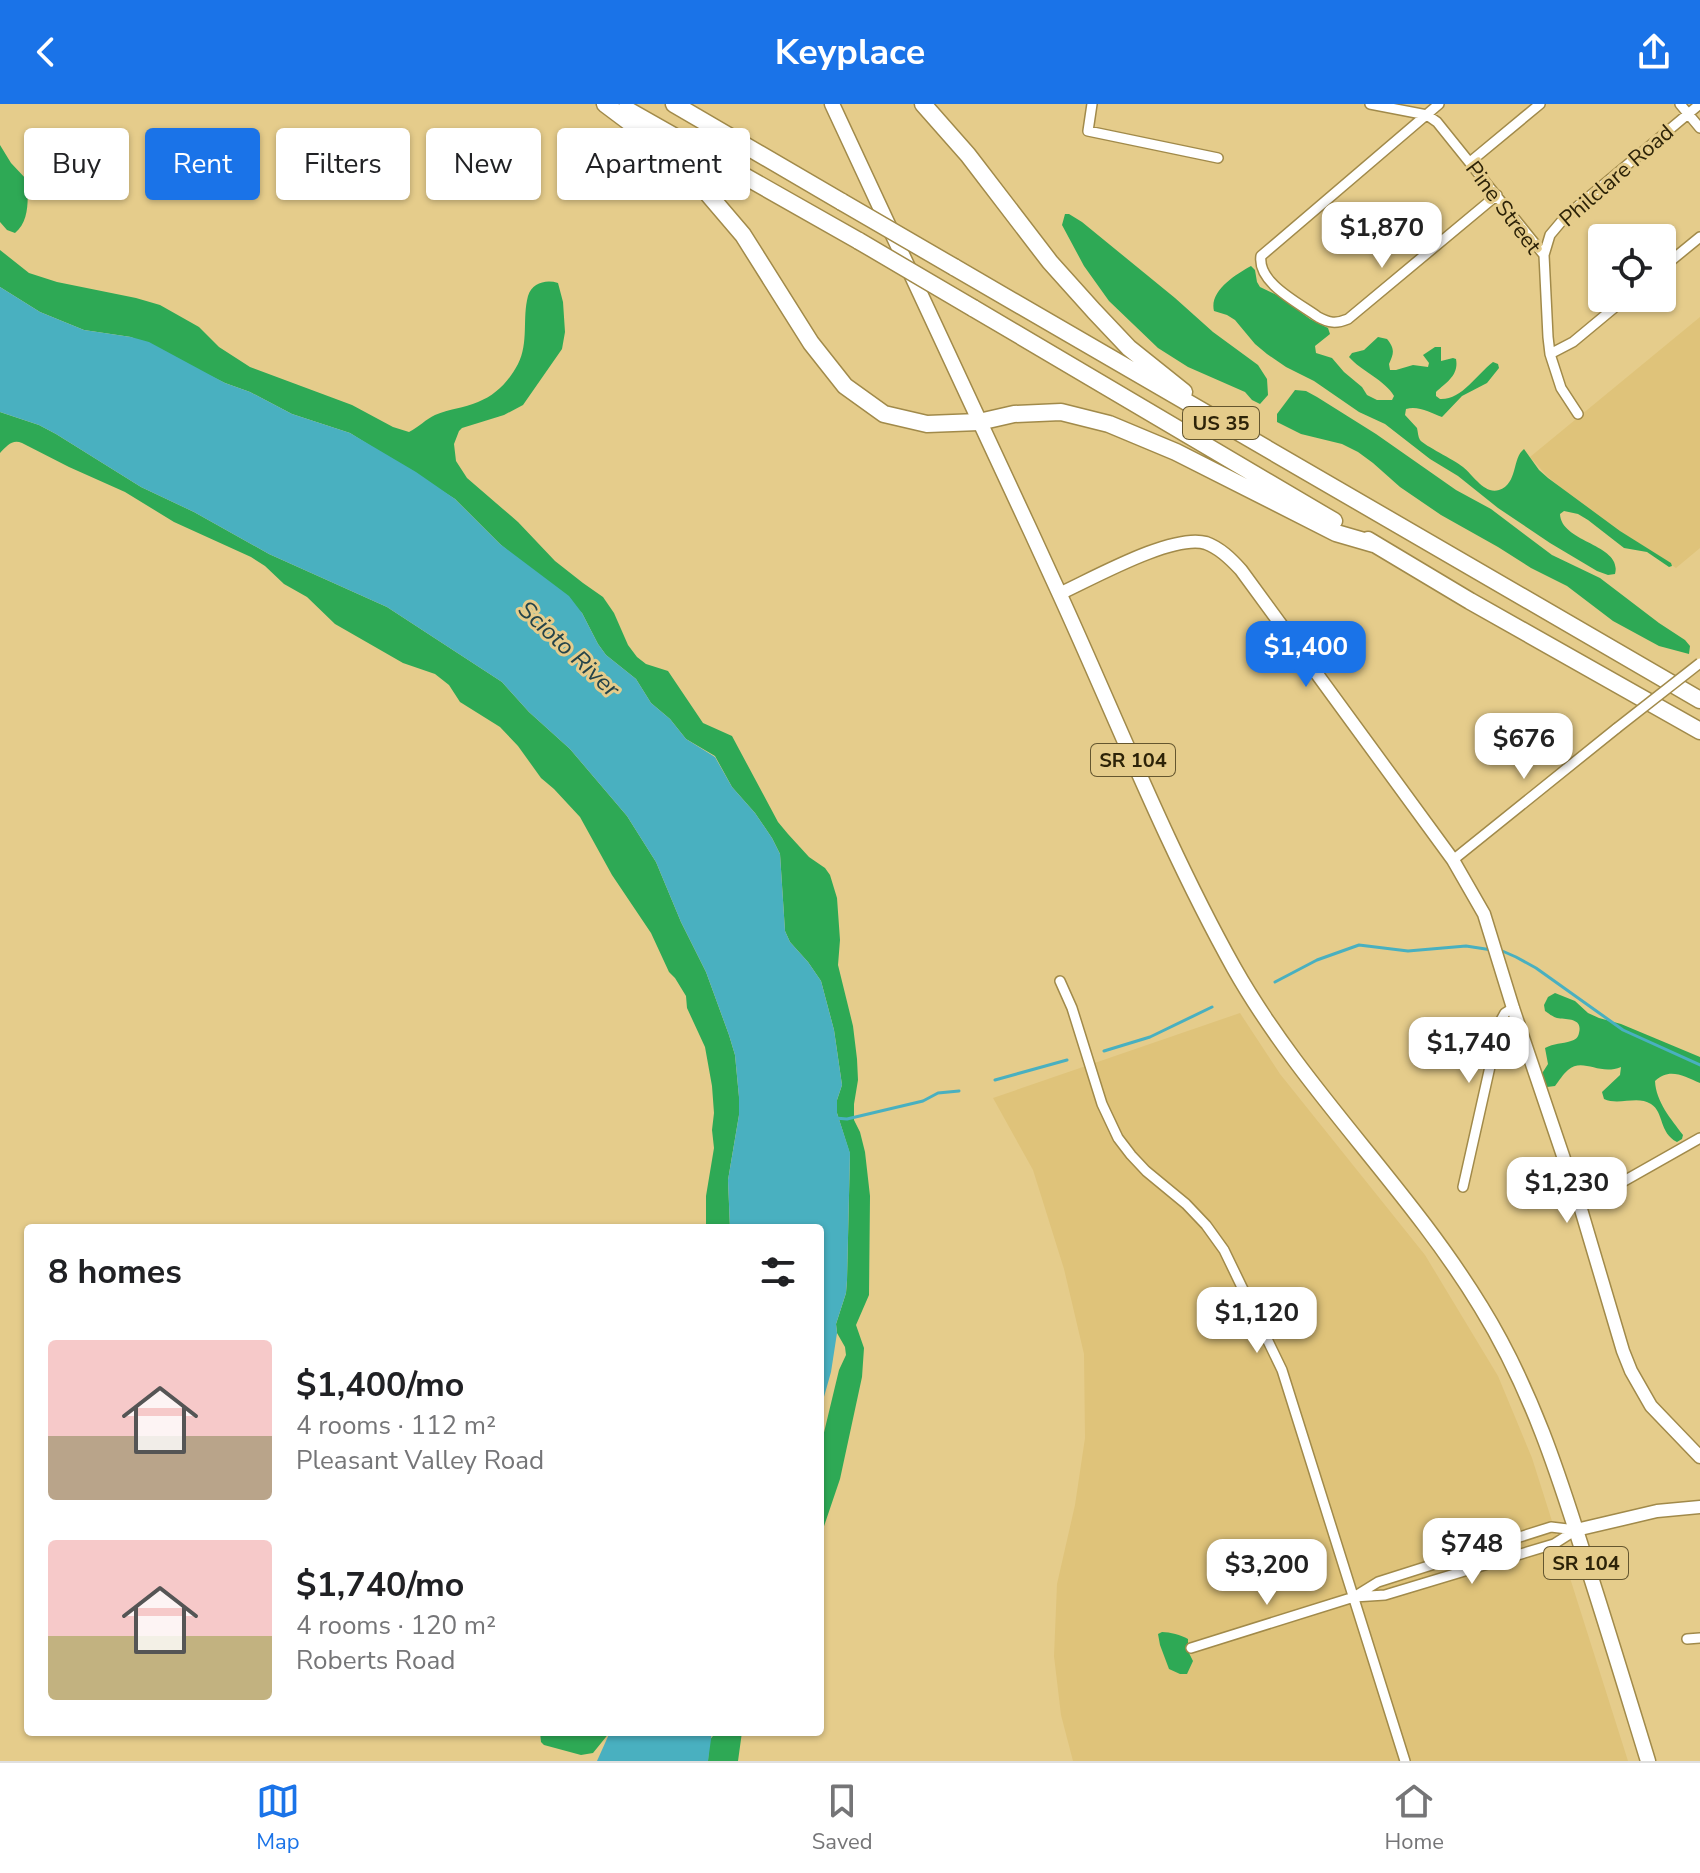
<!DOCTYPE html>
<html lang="en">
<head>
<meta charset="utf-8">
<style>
  :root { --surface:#fff; --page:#f2f2f2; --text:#202124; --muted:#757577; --line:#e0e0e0; --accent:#1a73e8 }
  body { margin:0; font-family:"Nunito Sans",sans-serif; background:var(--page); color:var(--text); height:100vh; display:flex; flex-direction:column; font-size:30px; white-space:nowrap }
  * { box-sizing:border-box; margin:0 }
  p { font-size:26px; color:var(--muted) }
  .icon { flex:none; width:44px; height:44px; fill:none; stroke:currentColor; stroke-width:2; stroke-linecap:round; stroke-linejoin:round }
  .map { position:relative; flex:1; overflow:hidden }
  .panel { position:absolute; left:24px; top:1120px; width:800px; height:512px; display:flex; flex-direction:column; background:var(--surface); border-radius:8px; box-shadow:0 2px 6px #0004 }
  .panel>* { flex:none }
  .guide { position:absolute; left:24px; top:24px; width:800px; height:72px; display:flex; gap:16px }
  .tools { position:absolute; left:1588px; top:120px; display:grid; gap:16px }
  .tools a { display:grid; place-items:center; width:88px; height:88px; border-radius:8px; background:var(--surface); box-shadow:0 2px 6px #0004; font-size:40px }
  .price { position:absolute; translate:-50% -68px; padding:0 18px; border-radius:16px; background:#fff; color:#222; font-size:26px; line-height:52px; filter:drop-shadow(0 2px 4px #0008) }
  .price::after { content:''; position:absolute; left:50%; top:48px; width:24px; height:18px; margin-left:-12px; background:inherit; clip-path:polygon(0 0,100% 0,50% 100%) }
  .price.on { background:var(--accent); color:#fff }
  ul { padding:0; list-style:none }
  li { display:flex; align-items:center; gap:24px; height:200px; padding:0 24px }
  li span { display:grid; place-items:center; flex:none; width:224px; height:160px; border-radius:8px; color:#555 }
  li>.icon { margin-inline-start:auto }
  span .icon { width:96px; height:96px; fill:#fffc; stroke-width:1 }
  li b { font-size:34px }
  h2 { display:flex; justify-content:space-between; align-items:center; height:96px; padding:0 24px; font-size:34px }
  .tag { padding:0 28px; border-radius:8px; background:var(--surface); box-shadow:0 2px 6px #0004; font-size:28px; line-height:72px }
  .tag.on { background:var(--accent); color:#fff }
  header { display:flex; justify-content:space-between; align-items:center; height:104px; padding:0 24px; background:var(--accent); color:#fff; font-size:36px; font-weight:700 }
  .tab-bar { display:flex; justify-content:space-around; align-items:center; height:112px; border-top:2px solid var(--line); background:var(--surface); font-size:22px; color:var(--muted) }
  .tab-bar a { display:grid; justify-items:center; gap:4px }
  .tab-bar .on { color:var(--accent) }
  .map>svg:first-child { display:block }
  .built { fill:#dfc37a }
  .forest { fill:#2ea955 }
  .water { fill:#49b0c0 }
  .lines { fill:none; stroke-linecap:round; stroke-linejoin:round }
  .stream { stroke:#49b0c0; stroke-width:3 }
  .street-casing { stroke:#a18a4a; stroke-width:12 }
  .secondary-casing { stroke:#a18a4a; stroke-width:15 }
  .primary-casing { stroke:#a18a4a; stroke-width:17 }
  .highway-casing { stroke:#a18a4a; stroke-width:19 }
  .street { stroke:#fff; stroke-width:9 }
  .secondary { stroke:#fff; stroke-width:12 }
  .primary { stroke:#fff; stroke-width:14 }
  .highway { stroke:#fff; stroke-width:16 }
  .street-bridge-casing { stroke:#a18a4a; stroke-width:12; stroke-linecap:butt }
  .highway-bridge-casing { stroke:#a18a4a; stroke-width:19; stroke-linecap:butt }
  .street-bridge { stroke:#fff; stroke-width:9 }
  .highway-bridge { stroke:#fff; stroke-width:16 }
  .labels { text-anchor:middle; stroke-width:6; stroke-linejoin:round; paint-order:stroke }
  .shield { fill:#e5cc8b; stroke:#64562f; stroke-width:2 }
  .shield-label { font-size:20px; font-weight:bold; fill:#2d2308 }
  .street-label { font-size:22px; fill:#2d2308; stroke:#e5cc8b }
  .water-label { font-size:24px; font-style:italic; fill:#25444a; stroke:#e5cc8b }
</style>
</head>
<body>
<header><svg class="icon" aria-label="back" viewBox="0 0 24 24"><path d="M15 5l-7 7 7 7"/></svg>Keyplace<svg class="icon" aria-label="share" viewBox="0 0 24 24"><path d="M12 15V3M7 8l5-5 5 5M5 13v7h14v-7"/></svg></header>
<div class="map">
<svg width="1700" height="1657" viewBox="0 0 1700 1657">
  <rect width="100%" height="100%" fill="#e5cc8b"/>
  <!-- built -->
  <path class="built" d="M 1700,213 L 1700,444 L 1676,464 L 1590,408 L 1547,372 L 1530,353 Z
    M 1240,909 L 1280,970 L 1425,1151 L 1498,1272 L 1532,1354 L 1628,1657 L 1073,1657 L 1061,1611 L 1054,1552 L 1057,1480 L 1075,1401 L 1085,1334 L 1084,1250 L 1064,1165 L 1033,1066 L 993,994 Z"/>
  <!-- forest -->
  <path class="forest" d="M 0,41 L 11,59 L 27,76 C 28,94 30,117 15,129 L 7,126 L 0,118 Z
    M 1065,110 L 1069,110 L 1082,118 L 1175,194 L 1213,228 L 1258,261 L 1267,275 L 1268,291 L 1260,300 L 1252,296 L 1245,288 L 1188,263 L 1158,244 L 1109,197 L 1084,162 L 1062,121 Z
    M 0,146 L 29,169 L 57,178 L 136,194 L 160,201 L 199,223 L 219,243 L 250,263 L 352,301 L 393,323 L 409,328 C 419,323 426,315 435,311 C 449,305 464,304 478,298 C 496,291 509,277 518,260 C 529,239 522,214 528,192 C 532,179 546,175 558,179 L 563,198 L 565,228 L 562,245 L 523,301 L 504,311 L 462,324 L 459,327 L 454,340 L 456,357 L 467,374 L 518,418 L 555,457 L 583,479 L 603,493 L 614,509 L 628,541 L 637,553 L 646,560 L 668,567 L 703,619 L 732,632 L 778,718 L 788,730 L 809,753 L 825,764 L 830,771 L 837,794 L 840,836 L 838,861 L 853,922 L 857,955 L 858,976 L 854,1000 L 854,1016 L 860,1028 L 865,1048 L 870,1092 L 869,1191 L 856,1221 L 864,1244 L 862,1273 L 840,1375 L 820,1434 L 820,1345 L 839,1266 L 846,1251 L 845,1243 L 837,1229 L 836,1220 L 846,1189 L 847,1176 L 850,1050 L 837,1009 L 837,996 L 842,981 L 834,926 L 821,877 L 808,858 L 790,838 L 785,827 L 780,750 L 772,734 L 755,709 L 732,683 L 715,652 L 686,635 L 670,615 L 651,599 L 636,575 L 606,551 L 598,540 L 582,509 L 500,440 L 455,395 L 350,329 L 292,310 L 250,288 L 225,279 L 131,233 L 84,226 L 40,208 L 0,183 Z
    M 1251,162 L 1255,166 L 1257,178 L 1260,183 L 1279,192 L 1310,215 L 1328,224 L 1330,230 L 1315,242 L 1316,249 L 1332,254 L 1344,268 L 1362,283 L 1367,291 L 1377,296 L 1392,296 L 1394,292 C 1385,276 1361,267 1349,253 L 1352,249 L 1364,246 L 1378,233 L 1387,235 C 1395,245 1394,249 1389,260 L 1390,266 L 1396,266 L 1413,261 L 1428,263 L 1429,259 L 1423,251 L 1435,243 L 1441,243 L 1441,257 L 1453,254 L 1456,255 C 1459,271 1447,278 1436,288 L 1436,292 L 1440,295 C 1462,296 1476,271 1493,258 L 1498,260 L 1499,264 L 1487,279 L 1462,292 L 1442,313 C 1431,309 1418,301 1406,305 L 1405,311 L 1417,324 C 1418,328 1418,333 1420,336 C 1425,342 1453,355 1463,363 C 1473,371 1485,391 1499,386 C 1518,380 1512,354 1524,345 L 1539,366 L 1548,374 L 1620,427 L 1671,459 L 1672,462 L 1669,463 L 1647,448 L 1624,444 L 1588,416 L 1578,410 L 1564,407 L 1560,410 C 1561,439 1623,440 1615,470 L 1608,471 L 1597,467 L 1550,439 L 1498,404 L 1458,372 L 1430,355 L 1385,320 L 1359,308 L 1314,277 L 1286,263 L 1267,250 L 1255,240 L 1235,216 L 1227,211 L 1214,207 C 1209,187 1235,171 1251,162 Z
    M 1295,286 L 1306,287 L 1317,293 L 1376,330 L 1456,386 L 1491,405 L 1552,451 L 1600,474 L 1659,519 L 1685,536 L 1690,542 L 1689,550 L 1659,542 L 1613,517 L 1567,482 L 1531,464 L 1498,443 L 1441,411 L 1400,383 L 1373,359 L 1358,348 L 1342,340 L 1301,330 L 1277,318 L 1277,310 Z
    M 0,308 L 39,321 L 56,330 L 141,383 L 194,408 L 269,450 L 387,503 L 502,578 L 529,608 L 570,645 L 627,712 L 656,758 L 681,818 L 706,868 L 729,931 L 735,951 L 739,993 L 739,1011 L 728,1076 L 730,1124 L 706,1124 L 706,1092 L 714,1044 L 712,1026 L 714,1009 L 712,982 L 705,943 L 687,904 L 686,892 L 675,874 L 669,868 L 651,829 L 612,771 L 580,713 L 554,685 L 541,674 L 518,642 L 500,623 L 460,598 L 449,581 L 435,570 L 403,559 L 335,520 L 307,493 L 284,480 L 265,462 L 251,453 L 174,418 L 125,388 L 69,363 L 22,339 C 12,335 7,342 0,349 Z
    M 1555,889 L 1575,897 L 1588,909 L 1599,914 L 1621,920 L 1700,953 L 1700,979 C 1684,972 1669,963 1655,977 C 1656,998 1671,1015 1683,1031 L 1682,1035 L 1677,1038 C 1659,1029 1664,1008 1651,1000 C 1637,991 1619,1002 1604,995 L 1602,988 L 1620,971 L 1621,963 C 1599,972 1583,953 1568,966 C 1563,970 1559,977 1555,982 L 1547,983 L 1541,971 L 1548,960 L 1545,944 C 1554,939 1562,940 1571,937 C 1575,936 1578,934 1579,929 C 1583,913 1566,916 1557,914 C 1553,913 1548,909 1545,907 L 1544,901 L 1548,893 Z
    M 1162,1528 C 1170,1528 1181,1531 1188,1535 L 1188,1547 L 1193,1557 L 1187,1570 L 1180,1570 L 1169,1565 L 1160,1541 L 1158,1530 Z
    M 540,1628 L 610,1628 L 593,1649 L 581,1651 L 544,1641 L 541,1638 Z
    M 716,1628 L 742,1628 L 738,1657 L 708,1657 L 709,1637 Z"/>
  <!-- water -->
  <path class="water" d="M 0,183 L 40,208 L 84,226 L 131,233 L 149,238 L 225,279 L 250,288 L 292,310 L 350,329 L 416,368 L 455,395 L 500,440 L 569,492 L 582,509 L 598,540 L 606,551 L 636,575 L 651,599 L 670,615 L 686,635 L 715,653 L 732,683 L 755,709 L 772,734 L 780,750 L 785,827 L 790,838 L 808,858 L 821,877 L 834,926 L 842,981 L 837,996 L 837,1009 L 850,1049 L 847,1176 L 846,1189 L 836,1220 L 837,1229 L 831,1268 L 820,1307 L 820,1124 L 730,1124 L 728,1076 L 739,1011 L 739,993 L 735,951 L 729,931 L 706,868 L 681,818 L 656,758 L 627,712 L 570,645 L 529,608 L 502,578 L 387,503 L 269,450 L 194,408 L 141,383 L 56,330 L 39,321 L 0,308 Z
    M 610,1628 L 712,1628 L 708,1657 L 597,1657 Z"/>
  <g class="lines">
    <!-- stream -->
    <path class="stream" d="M 1500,846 L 1516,853 L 1536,864 L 1623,926 L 1700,961
      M 1275,878 L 1317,856 L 1359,841 L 1408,847 L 1466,842 L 1492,846
      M 1104,947 L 1150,933 L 1212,903
      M 995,976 L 1067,956
      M 835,1014 L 847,1015 L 923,997 L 938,989 L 959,987"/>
    <defs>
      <path id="street" d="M 1092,0 L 1088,27 L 1218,54
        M 1370,0 L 1427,11 L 1437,18 L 1544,151 L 1548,233 L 1550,250 L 1561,284 L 1578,310
        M 1439,0 L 1261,152 C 1257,179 1299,199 1318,213 C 1329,219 1336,220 1348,215 L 1497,91
        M 1680,0 L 1700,24
        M 1470,58 L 1540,0
        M 1544,151 L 1550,131 L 1566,112 L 1700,0
        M 1662,164 L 1700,133
        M 1550,250 L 1573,238 L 1626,194
        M 1453,756 L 1617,624
        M 1060,877 L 1072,904 L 1102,1000 L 1118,1034 L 1131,1051 L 1146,1067 L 1186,1100 L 1206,1121 L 1224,1146 L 1282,1266 L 1405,1657
        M 1463,1083 L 1500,918 L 1505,909 L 1513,904
        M 1580,1102 L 1700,1034
        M 1357,1491 L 1378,1478 L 1551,1423 L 1576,1426
        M 1687,1535 L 1700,1534
        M 1191,1544 L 1354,1493 L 1385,1491 L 1554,1440 L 1576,1426"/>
      <path id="secondary" d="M 1059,490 C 1092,475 1173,429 1206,439 C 1220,444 1231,455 1241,466 L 1453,756 L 1484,810 L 1513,904 L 1580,1102 L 1623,1247 L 1631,1267 L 1651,1302 L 1700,1353
        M 1576,1426 L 1657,1407 L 1700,1403"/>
      <path id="primary" d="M 832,0 C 908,164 985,327 1060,491 C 1117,616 1167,744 1234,864 C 1303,986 1408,1083 1481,1203 C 1531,1284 1559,1371 1587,1461 C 1608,1526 1628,1592 1648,1657"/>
      <path id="highway" d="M 605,0 L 673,51 L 708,90 L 743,131 L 811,239 L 845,282 L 884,310 L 927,320 L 979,318 L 1014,310 L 1061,308 L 1109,320 L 1176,348 L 1336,429 L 1374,440
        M 674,0 L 842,98
        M 923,0 L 968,51 L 1050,158 L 1094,207 L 1129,244 L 1184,288
        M 626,5 L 859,137
        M 954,163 L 1700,596
        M 973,204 L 1334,417
        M 1368,436 L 1470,497 L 1700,627"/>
    </defs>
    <!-- street casing -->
    <use href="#street" class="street-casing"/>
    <!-- secondary casing -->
    <use href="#secondary" class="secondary-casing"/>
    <!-- primary casing -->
    <use href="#primary" class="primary-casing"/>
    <!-- highway casing -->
    <use href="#highway" class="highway-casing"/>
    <!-- street -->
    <use href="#street" class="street"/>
    <!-- secondary -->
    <use href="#secondary" class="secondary"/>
    <!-- primary -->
    <use href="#primary" class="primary"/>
    <!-- highway -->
    <use href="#highway" class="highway"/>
    <defs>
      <path id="street-bridge" d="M 1617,624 L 1700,559"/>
      <path id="highway-bridge" d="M 842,98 L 954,163
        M 859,137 L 973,204"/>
    </defs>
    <!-- street-bridge casing -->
    <use href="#street-bridge" class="street-bridge-casing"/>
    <!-- highway-bridge casing -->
    <use href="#highway-bridge" class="highway-bridge-casing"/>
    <!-- street-bridge -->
    <use href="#street-bridge" class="street-bridge"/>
    <!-- highway-bridge -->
    <use href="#highway-bridge" class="highway-bridge"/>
  </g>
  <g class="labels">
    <!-- shield labels -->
    <g class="shield">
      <rect x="1183" y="303" width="76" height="32" rx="6"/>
      <rect x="1091" y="640" width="84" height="32" rx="6"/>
      <rect x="1544" y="1443" width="84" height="32" rx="6"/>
    </g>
    <g class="shield-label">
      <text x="1221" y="326">US 35</text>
      <text x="1133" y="663">SR 104</text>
      <text x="1586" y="1466">SR 104</text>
    </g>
    <!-- street labels -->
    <g class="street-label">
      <text transform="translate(1616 71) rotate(-41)" y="8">Philclare Road</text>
      <text transform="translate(1504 103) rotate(53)" y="8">Pine Street</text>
    </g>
    <!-- water labels -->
    <g class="water-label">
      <text transform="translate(569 545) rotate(43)" y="8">Scioto River</text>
    </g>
  </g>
</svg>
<div class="tools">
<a><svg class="icon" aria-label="locate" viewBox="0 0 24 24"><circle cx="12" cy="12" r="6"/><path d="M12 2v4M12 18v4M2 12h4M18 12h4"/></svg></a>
</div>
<b class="price" style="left:1382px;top:166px">$1,870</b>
<b class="price on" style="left:1306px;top:585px">$1,400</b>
<b class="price" style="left:1524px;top:677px">$676</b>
<b class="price" style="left:1469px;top:981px">$1,740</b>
<b class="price" style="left:1567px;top:1121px">$1,230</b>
<b class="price" style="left:1257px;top:1251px">$1,120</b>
<b class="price" style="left:1472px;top:1482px">$748</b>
<b class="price" style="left:1267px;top:1503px">$3,200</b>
<div class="guide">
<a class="tag">Buy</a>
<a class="tag on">Rent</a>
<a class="tag">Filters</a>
<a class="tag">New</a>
<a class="tag">Apartment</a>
</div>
<section class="panel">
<h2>8 homes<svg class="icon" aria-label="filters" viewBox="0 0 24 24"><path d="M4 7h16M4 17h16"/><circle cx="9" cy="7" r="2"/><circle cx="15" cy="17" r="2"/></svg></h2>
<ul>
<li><span style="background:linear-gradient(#f6c9c9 60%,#b9a48a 0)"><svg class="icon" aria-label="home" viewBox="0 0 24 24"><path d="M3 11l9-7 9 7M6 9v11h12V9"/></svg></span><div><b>$1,400/mo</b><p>4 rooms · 112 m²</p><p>Pleasant Valley Road</p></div></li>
<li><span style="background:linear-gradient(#f6c9c9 60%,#c2b280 0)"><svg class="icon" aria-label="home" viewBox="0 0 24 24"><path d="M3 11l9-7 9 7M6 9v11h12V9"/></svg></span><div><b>$1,740/mo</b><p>4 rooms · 120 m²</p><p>Roberts Road</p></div></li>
</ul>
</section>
</div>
<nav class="tab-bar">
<a class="on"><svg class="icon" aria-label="map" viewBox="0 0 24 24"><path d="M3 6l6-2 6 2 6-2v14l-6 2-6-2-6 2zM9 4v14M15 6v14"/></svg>Map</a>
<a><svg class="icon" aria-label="saved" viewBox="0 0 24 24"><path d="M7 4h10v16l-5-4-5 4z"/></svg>Saved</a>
<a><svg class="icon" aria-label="home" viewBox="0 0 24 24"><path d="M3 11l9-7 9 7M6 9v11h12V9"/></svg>Home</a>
</nav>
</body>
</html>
